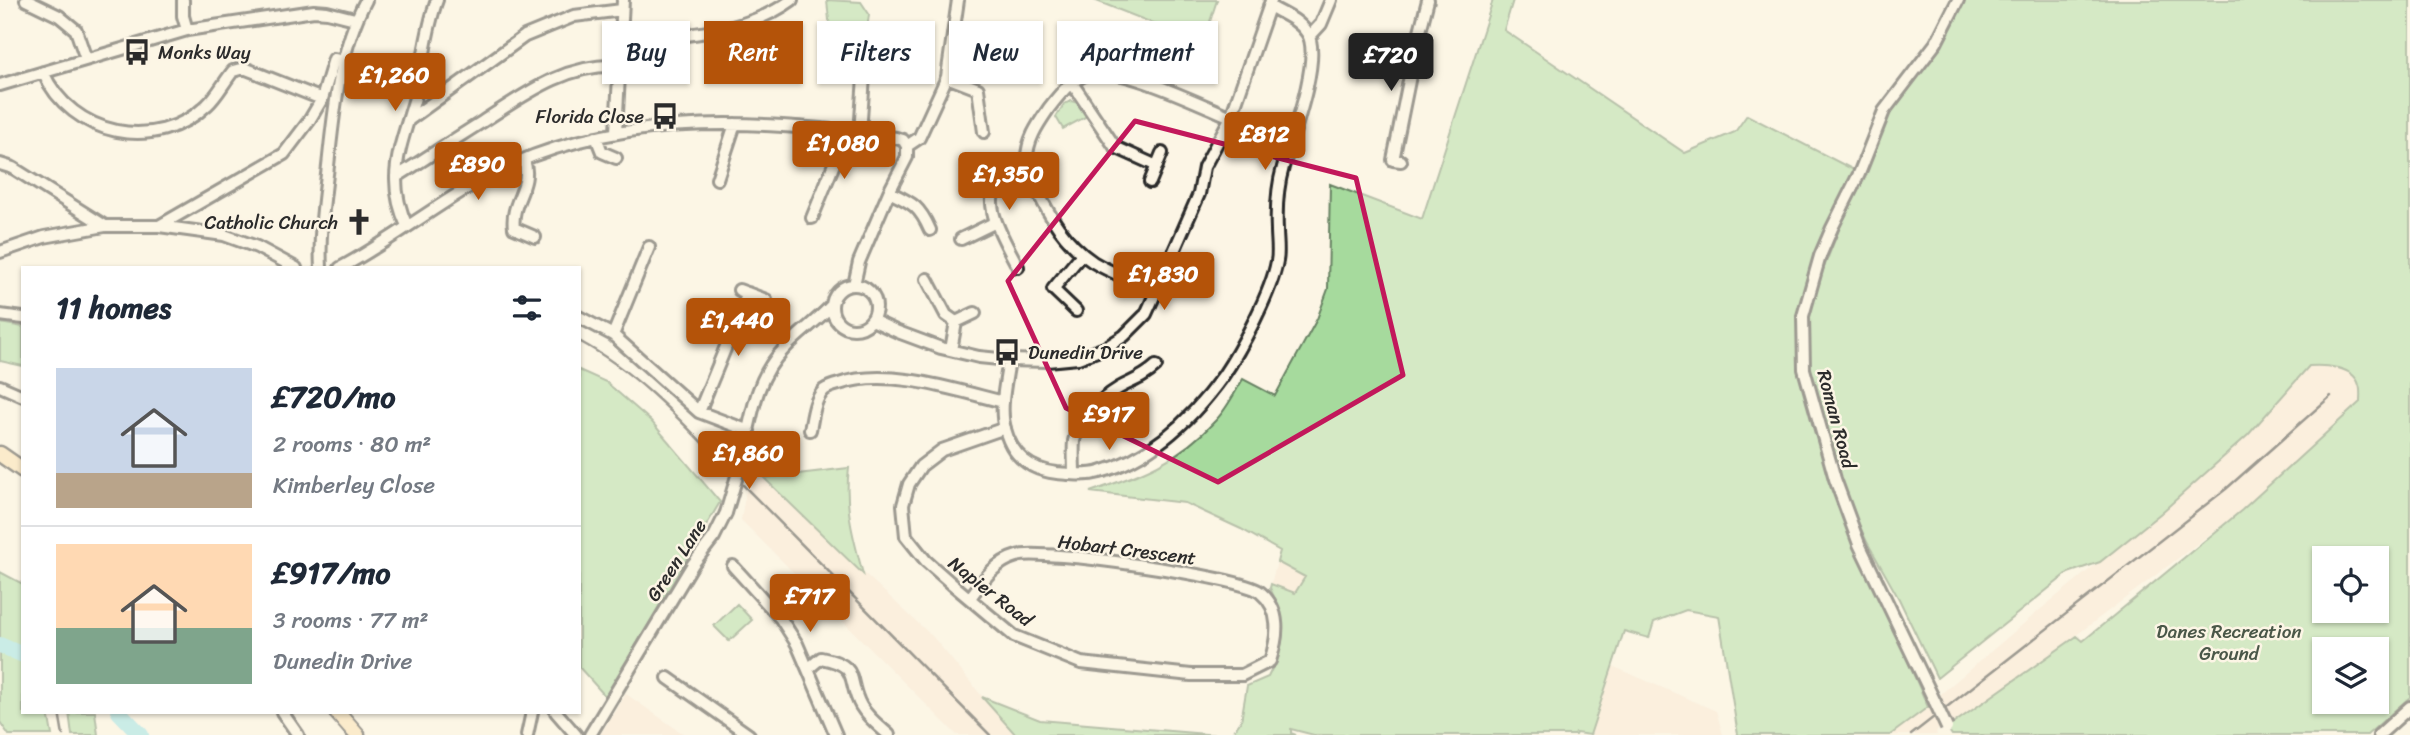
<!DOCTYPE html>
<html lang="en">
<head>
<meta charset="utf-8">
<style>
  :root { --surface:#fff; --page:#f6f6f7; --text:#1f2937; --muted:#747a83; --line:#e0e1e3; --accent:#b45309 }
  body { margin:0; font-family:Sriracha,sans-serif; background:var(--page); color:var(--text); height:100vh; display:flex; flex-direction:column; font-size:26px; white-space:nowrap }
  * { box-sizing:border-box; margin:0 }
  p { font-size:23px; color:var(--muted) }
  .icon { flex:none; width:38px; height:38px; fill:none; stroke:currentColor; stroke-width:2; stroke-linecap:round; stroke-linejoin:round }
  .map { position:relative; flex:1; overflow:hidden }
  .drawer { position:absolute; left:21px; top:266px; width:560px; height:448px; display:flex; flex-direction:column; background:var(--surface); border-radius:0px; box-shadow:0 2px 5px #0004 }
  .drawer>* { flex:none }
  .guide { position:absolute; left:602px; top:21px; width:665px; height:63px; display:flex; gap:14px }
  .fabs { position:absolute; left:2312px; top:546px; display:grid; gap:14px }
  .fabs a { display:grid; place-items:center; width:77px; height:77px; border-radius:0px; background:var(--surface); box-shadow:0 2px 5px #0004; font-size:35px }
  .price { position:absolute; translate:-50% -60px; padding:0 16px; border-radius:7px; background:var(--accent); color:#fff; font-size:23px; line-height:46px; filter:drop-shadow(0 2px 4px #0008) }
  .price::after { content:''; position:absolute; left:50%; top:42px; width:21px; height:16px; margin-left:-10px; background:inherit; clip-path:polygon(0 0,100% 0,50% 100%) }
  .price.current { background:#222; color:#fff }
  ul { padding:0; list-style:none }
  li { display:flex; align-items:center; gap:21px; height:175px; padding:0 35px }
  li+li { border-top:2px solid var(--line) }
  li span { display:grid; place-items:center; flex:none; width:196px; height:140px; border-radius:0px; color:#555 }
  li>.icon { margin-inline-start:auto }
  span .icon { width:84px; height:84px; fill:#fffc; stroke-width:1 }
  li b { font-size:30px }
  h2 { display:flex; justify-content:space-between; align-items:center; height:84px; padding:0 35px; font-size:30px }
  .chip { padding:0 24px; border-radius:0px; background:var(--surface); box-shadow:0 2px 5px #0004; font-size:24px; line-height:63px }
  .chip.current { background:var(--accent); color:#fff }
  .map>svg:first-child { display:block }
  .built { fill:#fae6d2 }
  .green { fill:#a6da9d; stroke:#688264; stroke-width:2; fill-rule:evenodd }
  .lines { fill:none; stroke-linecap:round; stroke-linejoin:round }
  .river { stroke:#8edfe7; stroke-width:16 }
  .minor-casing { stroke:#2b2b2b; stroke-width:16 }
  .major-casing { stroke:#2b2b2b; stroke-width:19 }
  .minor { stroke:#fcf5e5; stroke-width:10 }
  .major { stroke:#faddab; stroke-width:14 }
  .rail { stroke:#2b2b2b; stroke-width:2.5 }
  .minor-bridge-casing { stroke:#2b2b2b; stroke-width:16; stroke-linecap:butt }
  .minor-bridge { stroke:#fcf5e5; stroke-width:10 }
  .marked { fill:none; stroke:#c2185b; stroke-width:5; stroke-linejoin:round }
  .labels { text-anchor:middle; stroke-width:5; stroke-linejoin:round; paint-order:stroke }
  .poi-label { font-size:19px; fill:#2b2b2b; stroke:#fcf5e5; text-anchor:start }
  .street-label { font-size:19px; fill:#2b2b2b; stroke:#fcf5e5 }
  .park-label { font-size:19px; fill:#4a5748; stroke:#fcf5e5 }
</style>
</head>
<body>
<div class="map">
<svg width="2410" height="735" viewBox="0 0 2410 735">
  <rect width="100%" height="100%" fill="#fcf5e5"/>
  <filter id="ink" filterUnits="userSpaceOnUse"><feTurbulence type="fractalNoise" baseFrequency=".0143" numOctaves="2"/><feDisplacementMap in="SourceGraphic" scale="14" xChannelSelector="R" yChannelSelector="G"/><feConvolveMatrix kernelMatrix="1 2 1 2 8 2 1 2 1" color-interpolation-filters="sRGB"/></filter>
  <g filter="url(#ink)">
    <!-- built -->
    <path class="built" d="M 2318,364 L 2333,366 L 2354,375 L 2359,383 L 2360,402 L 2242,510 L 2018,679 L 1947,729 L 1945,724 L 1936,732 L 1937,735 L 1890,735 L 1928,707 L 1930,709 L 1937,704 L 1935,699 L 2041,609 L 2179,497 L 2248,435 L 2309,366 Z
      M 750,467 L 933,637 L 1014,735 L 957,735 L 741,520 Z
      M 1277,562 L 1306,577 L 1295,593 L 1271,584 Z
      M 1612,666 L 1716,711 L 1723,735 L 1590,735 Z
      M 626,694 L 685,735 L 600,735 Z"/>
    <!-- green -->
    <path class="green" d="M 827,0 L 861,2 L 869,14 L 866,38 L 852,50 L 832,50 Z
      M 1094,0 L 1217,0 L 1203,43 Z
      M 1493,0 L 1513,0 L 1504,30 L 1685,153 L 1735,132 L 1747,115 L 1854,170 L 1820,244 L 1800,319 L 1802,372 L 1858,548 L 1928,707 L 1890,735 L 1738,735 L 1719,616 L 1686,610 L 1654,622 L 1649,638 L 1624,631 L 1590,735 L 1576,733 L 1575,735 L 1314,735 L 1291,729 L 1291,733 L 1296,735 L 1231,735 L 1241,721 L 1247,686 L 1268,677 C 1287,639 1288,627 1270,588 L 1271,584 L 1295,593 L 1305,577 L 1277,562 L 1280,551 L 1241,529 L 1185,503 L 1090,492 C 1140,475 1179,461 1216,420 C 1227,409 1235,392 1243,379 L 1275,396 L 1317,319 L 1328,289 L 1330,184 L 1422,219 Z
      M 1963,0 L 2410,0 L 2410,697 L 2367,735 L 1952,735 L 1947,728 L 2077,636 L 2083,641 L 2242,510 L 2360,402 C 2360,397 2361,390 2359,385 C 2354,366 2324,365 2309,366 L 2248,435 L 2161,513 L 2100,562 L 2068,573 L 1937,678 L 1899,599 L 1867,542 L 1836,475 L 1804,369 L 1808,308 L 1853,194 L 1888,115 L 1930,59 ZM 2324,558 L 2376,558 L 2376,611 L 2324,611 ZM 2324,649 L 2376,649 L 2376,702 L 2324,702 Z
      M 1071,101 L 1078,103 L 1089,115 L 1063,129 L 1056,117 L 1064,104 Z
      M 0,323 L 23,327 L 23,366 L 0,361 Z
      M 579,370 L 606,382 L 651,421 L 720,502 L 606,697 L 579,667 Z
      M 849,468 C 844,505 853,538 863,574 L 764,478 Z
      M 0,572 L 23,584 L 23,712 L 48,712 L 52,735 L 9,735 L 0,722 Z
      M 737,604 L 752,620 L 729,641 L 714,626 Z
      M 982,697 L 1040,720 L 1218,735 L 1016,735 Z
      M 69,712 L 95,712 L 98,735 L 72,735 Z"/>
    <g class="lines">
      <!-- river -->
      <path class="river" d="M 0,645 L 23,655
        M 119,712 L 141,735"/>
      <defs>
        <path id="minor" d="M 26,0 L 59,16 L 76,30 L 86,59
          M 183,0 L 183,16 L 187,30
          M 1310,36 L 1321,24 L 1331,0
          M 620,44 C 679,33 741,37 792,0
          M 43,72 C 71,136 156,154 207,105 C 217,96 224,82 233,71 L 244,68 L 322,99
          M 947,77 L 978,89 L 984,132
          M 1072,83 L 1115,147 L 1157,166
          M 0,85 L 187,30 L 314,11 L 327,12 L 355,19
          M 410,119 L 525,36 L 574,16 L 622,10
          M 616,132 L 623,0
          M 860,133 L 865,63
          M 596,137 L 602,152 L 616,158
          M 907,146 L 919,138 L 947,77 L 958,0
          M 524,160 C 533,187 510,201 514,228 L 535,237
          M 1401,161 L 1393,160 L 1415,51 L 1428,0
          M 0,164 L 13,168 L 105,226 L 159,226 L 224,235 L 257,247 L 296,268
          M 396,177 C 425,159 453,140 482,122 C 524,95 566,63 619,66
          M 717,179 L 735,124
          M 1150,182 L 1162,153
          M 889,192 C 912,203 919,205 930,230
          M 812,218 L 847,132
          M 159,226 L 284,154 L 309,121 L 322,99 L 334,59 L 344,61
          M 407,226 C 400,211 396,197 396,179 C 396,149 410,119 417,90 C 424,60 426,29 437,0
          M 961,239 L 996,222
          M 0,252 L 44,237 L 105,226
          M 1018,267 C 1005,240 976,201 1003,174 C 1009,168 1019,164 1027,159
          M 321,268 C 319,234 324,200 328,166 C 334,111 339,50 366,0
          M 340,268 C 399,237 452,191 513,164 C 634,111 769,120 896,138 L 903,140 L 907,146
          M 927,279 L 946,315 L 956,322 L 951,350
          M 854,285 L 859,262 L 889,192 L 907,157 L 907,146
          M832 307a22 22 0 1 1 44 0a22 22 0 1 1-44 0Z
          M 739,290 L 766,300
          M 1156,292 C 1136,281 1113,274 1093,262 C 1065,243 1049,216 1035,186 C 1032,178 1027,170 1027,161 C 1026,141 1038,124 1049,108 C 1062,91 1076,73 1099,72 C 1131,71 1200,104 1231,117
          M 1076,311 L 1053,289 L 1082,254
          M 0,315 L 23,318
          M 579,317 L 613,335 L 699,412 L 749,431
          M 872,320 L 898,332 L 941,348 L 979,357 L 1009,360 L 1047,361 L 1078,358 L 1105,348 L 1124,336 L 1146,314 L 1156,292 L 1199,194 L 1204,167 L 1231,117 L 1271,1
          M 956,322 L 975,313
          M 613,335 L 649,247
          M 1009,360 C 1006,381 999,408 1005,429 C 1012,456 1030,470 1057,473 C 1071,474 1086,476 1100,472 C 1151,458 1192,419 1223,376 C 1240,351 1272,291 1277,261 C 1279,252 1277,240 1277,230 C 1276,208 1277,188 1283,167 C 1291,141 1323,56 1307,33 C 1298,19 1283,14 1269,6
          M 0,386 L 23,396
          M 699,412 L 748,293
          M 810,430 C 813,416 814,400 824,390 C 828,387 835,385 839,384 C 887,367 955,390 1003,402
          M 742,459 C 751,421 754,379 784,349 C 799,333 817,321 832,305
          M 1074,474 C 1074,464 1073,452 1074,441 C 1078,419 1101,399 1119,388 C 1134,380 1143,378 1156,366
          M 733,566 L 781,619 L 797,644 L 836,735
          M 970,598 C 983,580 995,562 1017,556 C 1041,548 1241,577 1260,592 C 1282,610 1278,637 1270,661 L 1242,675 L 1191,675 L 1081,663 L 1014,636 L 952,584 L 926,561 L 906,536 L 903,505 L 909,484 L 921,466 L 942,450 L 1005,428
          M 809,668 L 821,658 C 862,666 846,680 861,706 C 868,718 879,726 889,735
          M 668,678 L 749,735
          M 1935,702 L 1859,544 L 1835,479 L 1804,369 L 1803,316 L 1820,256 L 1832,228 L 1859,174 L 1884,111 L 1936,43 L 1958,0
          M 282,712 L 298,735
          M 556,712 L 576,735
          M 527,735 L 532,712
          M 590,735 L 693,564 L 714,537 L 726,513
          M 2379,735 L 2410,707"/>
        <path id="major" d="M 0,454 L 23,470
          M 337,712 L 357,735"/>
      </defs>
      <!-- minor casing -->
      <use href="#minor" class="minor-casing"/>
      <!-- major casing -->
      <use href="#major" class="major-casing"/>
      <!-- minor -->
      <use href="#minor" class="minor"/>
      <!-- major -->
      <use href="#major" class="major"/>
      <!-- rail -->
      <path class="rail" d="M 579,341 C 646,377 697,439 750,492 C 830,573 911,654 990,735
        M 59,712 L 63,735
        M 1911,735 L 2226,489 L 2331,396"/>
      <defs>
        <path id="minor-bridge" d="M 726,513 L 742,459
          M 1935,702 L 1947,728"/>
      </defs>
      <!-- minor-bridge casing -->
      <use href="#minor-bridge" class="minor-bridge-casing"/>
      <!-- minor-bridge -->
      <use href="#minor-bridge" class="minor-bridge"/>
    </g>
  </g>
  <!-- marked area -->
  <path d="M0 0H2410V735H0ZM 1135,121 L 1356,178 L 1403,375 L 1218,482 L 1066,408 L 1008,281 Z" fill="#fcf5e5" fill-opacity=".55" fill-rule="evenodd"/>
  <path class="marked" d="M 1135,121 L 1356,178 L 1403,375 L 1218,482 L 1066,408 L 1008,281 Z"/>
  <!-- icons -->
  <defs>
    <symbol id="bus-bare" viewBox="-9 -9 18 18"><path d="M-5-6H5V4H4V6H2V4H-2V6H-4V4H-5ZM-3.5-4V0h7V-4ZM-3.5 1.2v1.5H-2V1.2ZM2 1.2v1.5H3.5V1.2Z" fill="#2b2b2b" stroke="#fcf5e5" stroke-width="2.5" paint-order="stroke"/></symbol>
    <symbol id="church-bare" viewBox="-9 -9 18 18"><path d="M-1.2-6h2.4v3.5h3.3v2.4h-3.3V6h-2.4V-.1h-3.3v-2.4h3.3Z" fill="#2b2b2b" stroke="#fcf5e5" stroke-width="2.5" paint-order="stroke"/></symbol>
  </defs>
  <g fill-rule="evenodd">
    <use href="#bus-bare" x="118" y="33" width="38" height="38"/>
    <use href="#bus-bare" x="646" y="97" width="38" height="38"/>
    <use href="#church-bare" x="340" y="203" width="38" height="38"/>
    <use href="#bus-bare" x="988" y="333" width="38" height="38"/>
  </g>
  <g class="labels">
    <!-- poi labels -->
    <g class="poi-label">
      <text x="158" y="59">Monks Way</text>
      <text x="644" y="123" text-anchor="end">Florida Close</text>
      <text x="338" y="229" text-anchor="end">Catholic Church</text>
      <text x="1028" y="359">Dunedin Drive</text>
    </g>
    <!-- street labels -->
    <g class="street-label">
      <text transform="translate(1837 419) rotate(75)" y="7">Roman Road</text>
      <text transform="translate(1127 549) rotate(7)" y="7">Hobart Crescent</text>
      <text transform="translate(676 560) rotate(-57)" y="7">Green Lane</text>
      <text transform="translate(991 591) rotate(38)" y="7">Napier Road</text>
    </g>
    <!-- park labels -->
    <g class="park-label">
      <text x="2229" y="638">Danes Recreation<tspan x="2229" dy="22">Ground</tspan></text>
    </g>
  </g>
</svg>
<div class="fabs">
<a><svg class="icon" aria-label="locate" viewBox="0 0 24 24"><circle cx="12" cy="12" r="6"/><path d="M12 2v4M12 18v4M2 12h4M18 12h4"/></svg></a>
<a><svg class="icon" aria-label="layers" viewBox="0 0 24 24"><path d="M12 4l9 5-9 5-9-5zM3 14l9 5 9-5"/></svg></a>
</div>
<b class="price current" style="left:1391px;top:93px">£720</b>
<b class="price" style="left:395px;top:113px">£1,260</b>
<b class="price" style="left:1265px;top:172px">£812</b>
<b class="price" style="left:844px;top:181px">£1,080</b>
<b class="price" style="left:478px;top:202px">£890</b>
<b class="price" style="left:1009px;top:212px">£1,350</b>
<b class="price" style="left:1164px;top:312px">£1,830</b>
<b class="price" style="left:738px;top:358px">£1,440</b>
<b class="price" style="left:1109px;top:452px">£917</b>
<b class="price" style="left:749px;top:491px">£1,860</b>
<b class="price" style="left:810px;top:634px">£717</b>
<div class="guide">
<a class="chip">Buy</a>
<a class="chip current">Rent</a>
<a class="chip">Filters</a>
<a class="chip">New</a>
<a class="chip">Apartment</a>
</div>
<section class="drawer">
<h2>11 homes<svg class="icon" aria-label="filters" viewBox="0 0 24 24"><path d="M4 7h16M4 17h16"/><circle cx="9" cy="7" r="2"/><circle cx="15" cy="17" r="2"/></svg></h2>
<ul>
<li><span style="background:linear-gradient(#c9d6e8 75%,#b9a48a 0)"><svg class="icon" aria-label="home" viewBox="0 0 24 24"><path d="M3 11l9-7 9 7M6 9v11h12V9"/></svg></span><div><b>£720/mo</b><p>2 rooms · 80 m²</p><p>Kimberley Close</p></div></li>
<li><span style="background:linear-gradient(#ffd9b3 60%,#7fa58c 0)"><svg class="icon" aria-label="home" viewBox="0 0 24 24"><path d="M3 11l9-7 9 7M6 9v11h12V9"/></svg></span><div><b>£917/mo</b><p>3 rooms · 77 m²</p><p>Dunedin Drive</p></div></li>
</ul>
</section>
</div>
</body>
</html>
